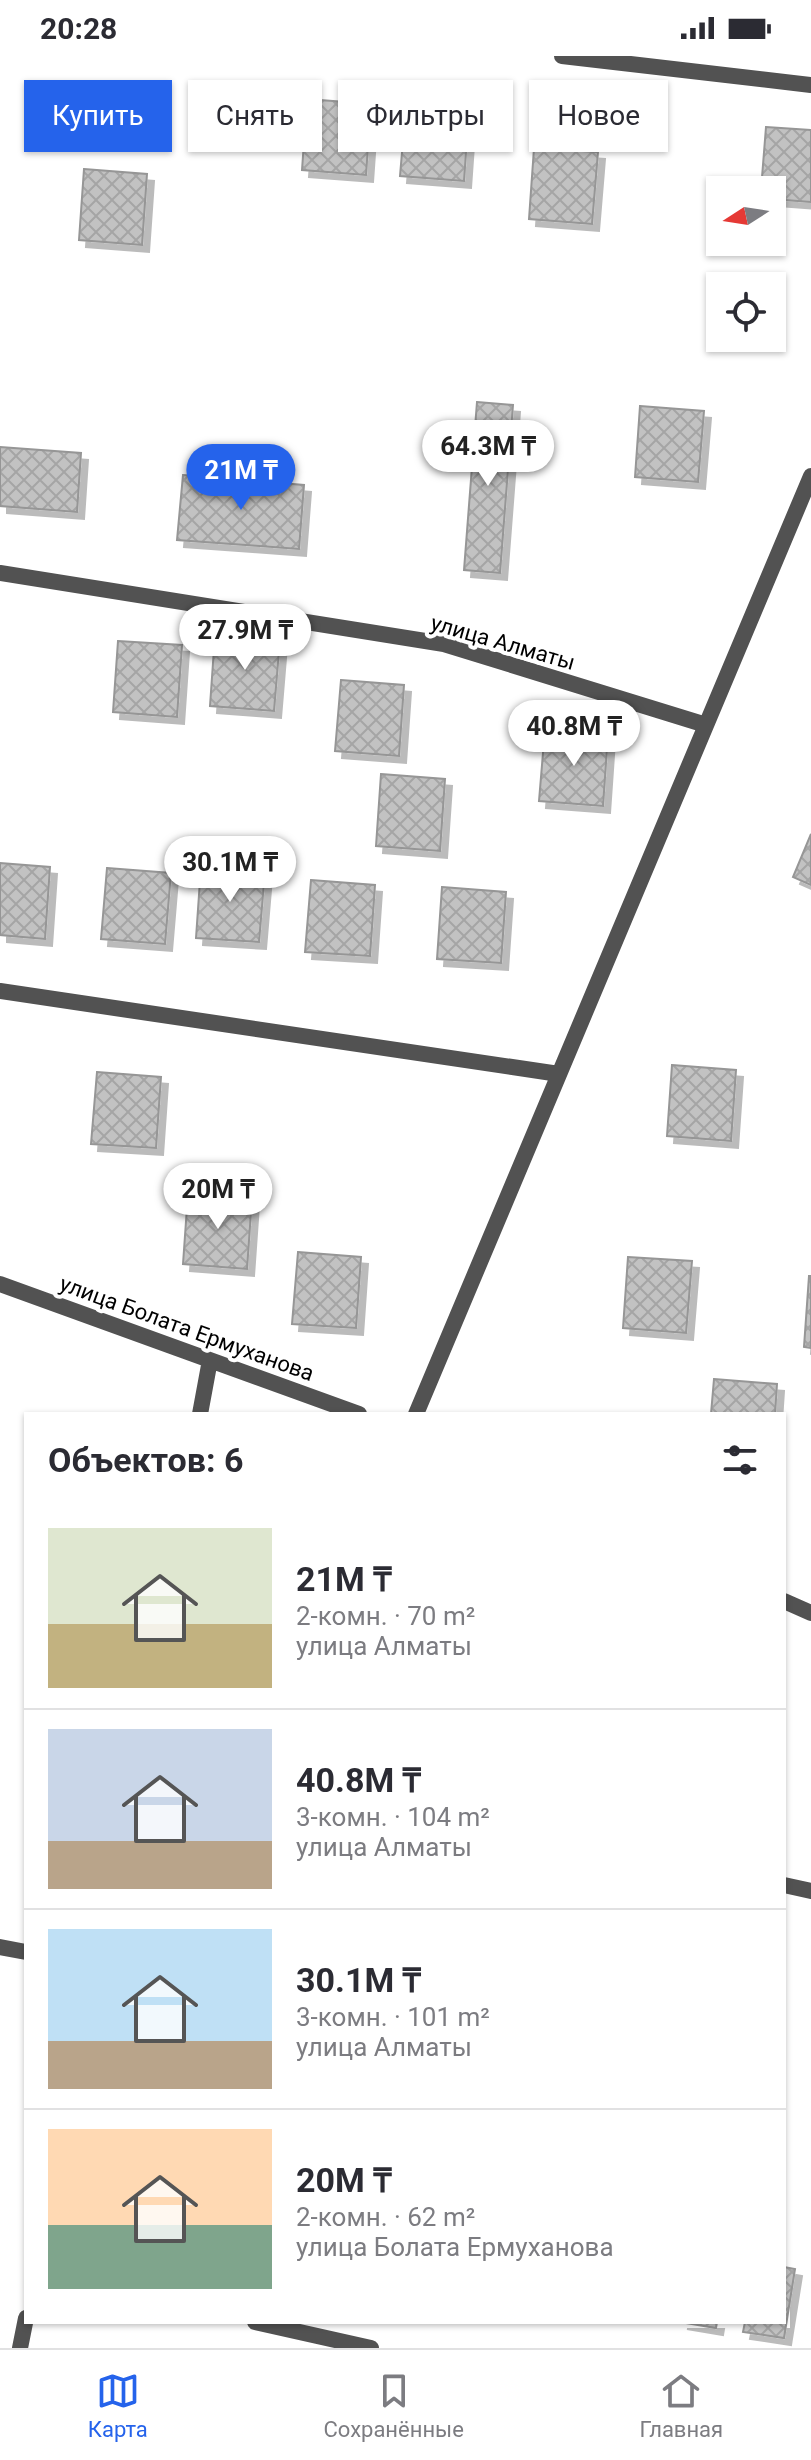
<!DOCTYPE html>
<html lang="ru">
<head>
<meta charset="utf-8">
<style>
  :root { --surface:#fff; --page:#f7f7f7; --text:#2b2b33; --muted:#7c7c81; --line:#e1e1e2; --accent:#2563eb }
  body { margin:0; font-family:Roboto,sans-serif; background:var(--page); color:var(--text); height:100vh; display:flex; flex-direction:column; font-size:30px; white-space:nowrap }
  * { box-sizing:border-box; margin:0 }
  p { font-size:26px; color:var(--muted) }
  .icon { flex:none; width:44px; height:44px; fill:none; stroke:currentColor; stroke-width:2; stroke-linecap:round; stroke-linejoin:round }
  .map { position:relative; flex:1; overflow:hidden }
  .details { position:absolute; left:24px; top:1356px; width:762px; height:912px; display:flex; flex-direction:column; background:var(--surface); border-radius:0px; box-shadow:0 2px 6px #0004 }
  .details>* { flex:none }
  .hud { position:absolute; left:24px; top:24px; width:764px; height:72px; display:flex; gap:16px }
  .needle { width:52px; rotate:258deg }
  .fabs { position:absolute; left:706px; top:120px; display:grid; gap:16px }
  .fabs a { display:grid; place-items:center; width:80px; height:80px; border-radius:0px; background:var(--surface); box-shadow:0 2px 6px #0004; font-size:40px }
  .price { position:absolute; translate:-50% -68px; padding:0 18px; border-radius:28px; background:#fff; color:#222; font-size:26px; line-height:52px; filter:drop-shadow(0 2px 4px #0008) }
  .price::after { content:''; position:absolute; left:50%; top:48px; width:24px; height:18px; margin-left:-12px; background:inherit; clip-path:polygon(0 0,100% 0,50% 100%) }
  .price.selected { background:var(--accent); color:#fff }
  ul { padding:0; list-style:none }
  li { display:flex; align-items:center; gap:24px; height:200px; padding:0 24px }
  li+li { border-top:2px solid var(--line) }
  li span { display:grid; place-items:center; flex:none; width:224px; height:160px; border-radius:0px; color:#555 }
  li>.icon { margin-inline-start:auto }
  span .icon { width:96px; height:96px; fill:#fffc; stroke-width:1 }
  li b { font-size:34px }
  h2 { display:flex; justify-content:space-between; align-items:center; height:96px; padding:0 24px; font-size:34px }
  .pill { padding:0 28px; border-radius:0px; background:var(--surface); box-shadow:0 2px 6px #0004; font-size:28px; line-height:72px }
  .pill.selected { background:var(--accent); color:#fff }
  .status { display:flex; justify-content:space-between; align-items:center; height:56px; padding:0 40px; background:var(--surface); direction:ltr }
  .status svg { height:22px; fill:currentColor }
  .tab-bar { display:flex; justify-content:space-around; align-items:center; height:112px; border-top:2px solid var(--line); background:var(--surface); font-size:22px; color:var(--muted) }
  .tab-bar a { display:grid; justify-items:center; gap:4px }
  .tab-bar .selected { color:var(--accent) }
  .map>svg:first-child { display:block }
  .building { fill:url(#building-cross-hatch); stroke:#969696; stroke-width:2; filter:url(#shadow) }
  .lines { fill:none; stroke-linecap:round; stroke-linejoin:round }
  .minor { stroke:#525252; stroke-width:16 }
  .tertiary { stroke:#525252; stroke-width:16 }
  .labels { text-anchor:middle; stroke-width:8; stroke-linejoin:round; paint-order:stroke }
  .street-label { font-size:22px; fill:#000; stroke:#fff }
</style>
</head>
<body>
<div class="status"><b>20:28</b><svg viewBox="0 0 49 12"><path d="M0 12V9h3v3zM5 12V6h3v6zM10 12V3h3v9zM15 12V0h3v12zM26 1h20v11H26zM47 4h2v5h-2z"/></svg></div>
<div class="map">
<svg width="811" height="2292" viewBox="0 0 811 2292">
  <defs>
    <pattern id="building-cross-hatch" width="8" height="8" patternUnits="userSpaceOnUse" patternTransform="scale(2)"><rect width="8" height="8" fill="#c2c2c2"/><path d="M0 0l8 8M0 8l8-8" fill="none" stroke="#a5a5a5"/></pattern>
    <filter id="shadow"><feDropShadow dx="7" dy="7" stdDeviation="0" flood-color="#0004"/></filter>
  </defs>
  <rect width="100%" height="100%" fill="#fff"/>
  <!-- building -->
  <path class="building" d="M 307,43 L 371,48 L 366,119 L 302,114 Z
    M 406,49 L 469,54 L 464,125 L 400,120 Z
    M 766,71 L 811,74 L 811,146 L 772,143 L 772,134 L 761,134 Z
    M 534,92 L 598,96 L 592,168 L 529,163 Z
    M 84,113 L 147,118 L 142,189 L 79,184 Z
    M 477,346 L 513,349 L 500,517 L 464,514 Z
    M 640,350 L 704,355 L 698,426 L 635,421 Z
    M 0,391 L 81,397 L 77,456 L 0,450 Z
    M 183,419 L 304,429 L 299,493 L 177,484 Z
    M 215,578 L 280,583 L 274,655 L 210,650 Z
    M 118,585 L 182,589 L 177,661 L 113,656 Z
    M 341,624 L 404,629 L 399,700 L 335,695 Z
    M 545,673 L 608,678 L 603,750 L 539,745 Z
    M 381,718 L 445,723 L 440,795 L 376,790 Z
    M 811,778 L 811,829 L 793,821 Z
    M 0,807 L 50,811 L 45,883 L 0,879 Z
    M 201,810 L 265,815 L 259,886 L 196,882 Z
    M 107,812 L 171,817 L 165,888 L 101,883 Z
    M 311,824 L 375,829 L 370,900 L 305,896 Z
    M 442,831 L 506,836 L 501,907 L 437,903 Z
    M 672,1009 L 736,1014 L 731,1085 L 667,1080 Z
    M 97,1016 L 161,1021 L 156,1092 L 91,1088 Z
    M 188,1137 L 252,1142 L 247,1213 L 183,1208 Z
    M 298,1196 L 361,1201 L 356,1272 L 292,1268 Z
    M 628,1201 L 692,1205 L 686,1277 L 623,1272 Z
    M 809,1220 L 811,1220 L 811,1292 L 804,1291 Z
    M 714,1323 L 777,1328 L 775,1358 L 711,1358 Z
    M 784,2211 L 795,2213 L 784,2282 L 743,2276 L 745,2266 L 784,2266 Z
    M 680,2266 L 717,2266 L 716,2272 Z"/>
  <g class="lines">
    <!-- minor -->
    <path class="minor" d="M 0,517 L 444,588 L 706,669
      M 0,935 L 559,1018
      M 0,1228 L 359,1358
      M 200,1358 L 210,1304
      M 416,1358 L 811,420
      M 784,1545 L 811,1557
      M 784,1829 L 811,1835
      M 0,1891 L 26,1896
      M 255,2266 L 371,2292
      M 20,2292 L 26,2262"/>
    <!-- tertiary -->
    <path class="tertiary" d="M 562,0 L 811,29"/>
  </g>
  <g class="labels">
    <!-- street labels -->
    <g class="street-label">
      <text transform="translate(503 586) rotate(16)" y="8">улица Алматы</text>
      <text transform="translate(187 1272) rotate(20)" y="8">улица Болата Ермуханова</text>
    </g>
  </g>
</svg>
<div class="fabs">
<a><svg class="needle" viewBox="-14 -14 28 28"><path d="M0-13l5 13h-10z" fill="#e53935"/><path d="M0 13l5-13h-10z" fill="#7c7c81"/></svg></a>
<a><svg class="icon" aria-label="locate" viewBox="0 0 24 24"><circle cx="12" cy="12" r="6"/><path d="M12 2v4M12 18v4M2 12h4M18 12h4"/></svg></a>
</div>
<b class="price" style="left:488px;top:432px">64.3M ₸</b>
<b class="price selected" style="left:241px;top:456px">21M ₸</b>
<b class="price" style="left:245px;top:616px">27.9M ₸</b>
<b class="price" style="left:574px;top:712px">40.8M ₸</b>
<b class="price" style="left:230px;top:848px">30.1M ₸</b>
<b class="price" style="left:218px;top:1175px">20M ₸</b>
<div class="hud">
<a class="pill selected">Купить</a>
<a class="pill">Снять</a>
<a class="pill">Фильтры</a>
<a class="pill">Новое</a>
</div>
<section class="details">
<h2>Объектов: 6<svg class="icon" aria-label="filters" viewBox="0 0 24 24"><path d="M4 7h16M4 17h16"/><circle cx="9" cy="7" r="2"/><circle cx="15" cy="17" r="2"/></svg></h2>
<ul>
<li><span style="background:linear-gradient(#dfe7d0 60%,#c2b280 0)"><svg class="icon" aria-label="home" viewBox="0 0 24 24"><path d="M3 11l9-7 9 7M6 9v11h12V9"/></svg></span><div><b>21M ₸</b><p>2-комн. · 70 m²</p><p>улица Алматы</p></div></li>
<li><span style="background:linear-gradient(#c9d6e8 70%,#b9a48a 0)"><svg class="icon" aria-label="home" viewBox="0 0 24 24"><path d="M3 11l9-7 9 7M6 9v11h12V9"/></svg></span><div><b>40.8M ₸</b><p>3-комн. · 104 m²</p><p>улица Алматы</p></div></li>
<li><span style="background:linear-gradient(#bfe0f5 70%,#b9a48a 0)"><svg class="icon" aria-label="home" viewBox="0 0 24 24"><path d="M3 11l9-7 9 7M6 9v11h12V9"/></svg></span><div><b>30.1M ₸</b><p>3-комн. · 101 m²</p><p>улица Алматы</p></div></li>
<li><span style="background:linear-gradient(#ffd9b3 60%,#7fa58c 0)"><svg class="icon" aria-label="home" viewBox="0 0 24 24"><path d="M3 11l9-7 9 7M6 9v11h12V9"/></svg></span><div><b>20M ₸</b><p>2-комн. · 62 m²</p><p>улица Болата Ермуханова</p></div></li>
</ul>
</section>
</div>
<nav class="tab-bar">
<a class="selected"><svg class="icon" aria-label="map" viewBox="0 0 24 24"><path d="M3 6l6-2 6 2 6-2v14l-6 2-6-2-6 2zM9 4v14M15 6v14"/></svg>Карта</a>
<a><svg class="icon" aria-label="saved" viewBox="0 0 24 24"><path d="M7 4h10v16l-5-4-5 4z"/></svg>Сохранённые</a>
<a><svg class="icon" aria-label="home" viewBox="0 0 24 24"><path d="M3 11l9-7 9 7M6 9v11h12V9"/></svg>Главная</a>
</nav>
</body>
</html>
